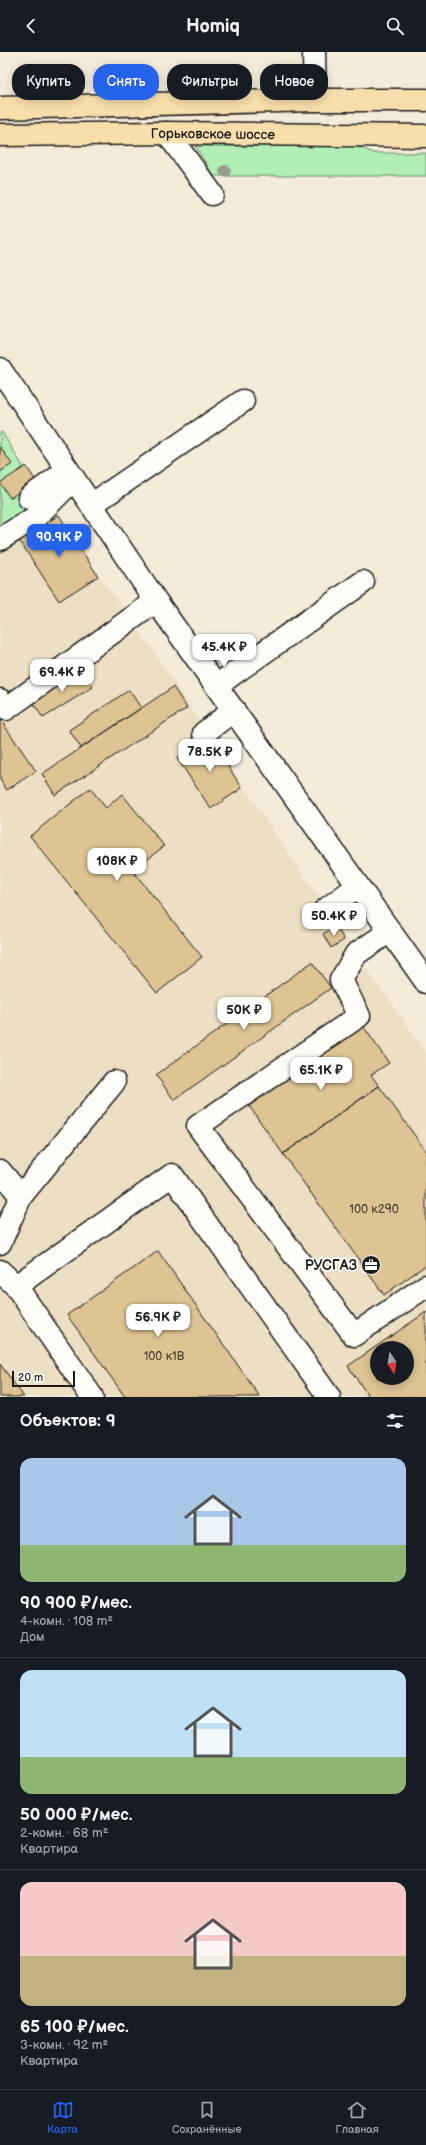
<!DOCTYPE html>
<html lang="ru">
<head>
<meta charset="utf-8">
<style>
  :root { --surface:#171b24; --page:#20242c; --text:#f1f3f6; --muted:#9ea1a6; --line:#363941; --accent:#2563eb }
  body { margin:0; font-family:"Balsamiq Sans",sans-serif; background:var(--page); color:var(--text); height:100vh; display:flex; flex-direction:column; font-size:15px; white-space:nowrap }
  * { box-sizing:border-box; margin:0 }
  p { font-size:13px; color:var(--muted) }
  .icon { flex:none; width:22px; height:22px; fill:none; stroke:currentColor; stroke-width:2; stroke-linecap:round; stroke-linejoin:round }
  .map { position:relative; height:1345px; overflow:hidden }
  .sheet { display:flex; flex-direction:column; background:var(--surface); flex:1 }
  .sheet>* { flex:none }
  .guide { position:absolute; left:12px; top:12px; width:402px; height:36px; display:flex; gap:8px }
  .needle { width:26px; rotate:168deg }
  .controls { position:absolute; left:370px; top:1289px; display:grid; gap:8px }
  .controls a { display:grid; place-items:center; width:44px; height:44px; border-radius:50%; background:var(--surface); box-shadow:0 2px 10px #0003; font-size:20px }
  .scale { position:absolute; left:12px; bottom:10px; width:63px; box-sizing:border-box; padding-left:4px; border:2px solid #1c1c1c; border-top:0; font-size:11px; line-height:14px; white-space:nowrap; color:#1c1c1c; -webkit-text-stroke:3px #fdfcf7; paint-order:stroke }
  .price { position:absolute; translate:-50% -34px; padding:0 9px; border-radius:8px; background:#fff; color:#222; font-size:13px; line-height:26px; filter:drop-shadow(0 1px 2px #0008) }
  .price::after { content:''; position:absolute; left:50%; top:24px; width:12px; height:9px; margin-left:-6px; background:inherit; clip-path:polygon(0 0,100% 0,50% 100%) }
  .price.on { background:var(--accent); color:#fff }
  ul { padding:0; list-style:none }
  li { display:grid; align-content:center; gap:8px; height:212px; padding:0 20px }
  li+li { border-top:1px solid var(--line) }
  li span { display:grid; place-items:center; height:124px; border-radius:12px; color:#555 }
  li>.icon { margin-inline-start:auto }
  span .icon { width:72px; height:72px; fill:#fffc; stroke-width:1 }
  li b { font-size:17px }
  h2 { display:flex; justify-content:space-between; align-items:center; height:48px; padding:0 20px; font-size:17px }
  .chip { padding:0 14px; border-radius:16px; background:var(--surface); box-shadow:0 2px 10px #0003; font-size:14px; line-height:36px }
  .chip.on { background:var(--accent); color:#fff }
  header { display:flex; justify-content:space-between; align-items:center; height:52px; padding:0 20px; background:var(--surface); font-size:18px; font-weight:700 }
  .dock { display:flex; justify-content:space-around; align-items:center; height:56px; border-top:1px solid var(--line); background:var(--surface); font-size:11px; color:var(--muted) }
  .dock a { display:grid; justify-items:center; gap:2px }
  .dock .on { color:var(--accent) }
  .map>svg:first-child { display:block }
  .built { fill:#eddfc4; fill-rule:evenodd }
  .green { fill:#b1efb5; stroke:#668668 }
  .building { fill:#dec393; stroke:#1c1c1c; fill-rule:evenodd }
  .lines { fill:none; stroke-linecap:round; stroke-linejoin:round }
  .minor-casing { stroke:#1c1c1c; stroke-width:25 }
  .major-casing { stroke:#1c1c1c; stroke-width:25 }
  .minor { stroke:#fdfcf7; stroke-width:22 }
  .major { stroke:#f8deab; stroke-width:22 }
  .tree { fill:#969c8a }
  .labels { text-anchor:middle; stroke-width:3.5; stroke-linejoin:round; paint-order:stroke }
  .number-label { font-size:12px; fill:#4c463a }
  .street-label { font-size:14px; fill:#1c1c1c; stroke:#fdfcf7 }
  .poi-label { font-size:14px; font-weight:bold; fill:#1c1c1c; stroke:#fdfcf7; text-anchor:end }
</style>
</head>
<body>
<header><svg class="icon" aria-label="back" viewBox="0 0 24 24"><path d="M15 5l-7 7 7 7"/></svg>Homiq<svg class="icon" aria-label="search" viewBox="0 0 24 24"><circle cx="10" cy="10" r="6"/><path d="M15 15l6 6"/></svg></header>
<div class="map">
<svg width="426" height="1345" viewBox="0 0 426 1345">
  <rect width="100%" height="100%" fill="#f4ebd9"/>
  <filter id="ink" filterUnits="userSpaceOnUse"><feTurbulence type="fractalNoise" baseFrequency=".025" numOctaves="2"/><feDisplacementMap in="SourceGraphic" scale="8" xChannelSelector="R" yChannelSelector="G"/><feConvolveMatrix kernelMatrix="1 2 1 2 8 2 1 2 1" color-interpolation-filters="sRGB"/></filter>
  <g filter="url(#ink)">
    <!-- built -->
    <path class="built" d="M 56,469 L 132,568 L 356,902 L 426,1000 L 426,1345 L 0,1345 L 0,501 ZM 377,1296 L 407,1296 L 407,1326 L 377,1326 Z"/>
    <!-- green -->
    <path class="green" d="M 195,94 L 356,94 L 374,101 L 426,101 L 426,124 L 214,124 Z
      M 2,380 L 56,469 L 0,501 L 0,381 Z"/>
    <!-- building -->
    <path class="building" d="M 0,395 L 12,412 L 0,420 Z
      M 26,414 L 36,429 L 10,446 L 0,431 Z
      M 59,463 L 98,524 L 59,549 L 19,488 Z
      M 81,616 L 93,635 L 43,666 L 31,648 Z
      M 173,635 L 187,656 L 55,743 L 42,722 Z
      M 129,638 L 141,656 L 81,696 L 69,678 Z
      M 0,667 L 36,719 L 7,738 L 0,728 Z
      M 209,685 L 242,736 L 211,757 L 177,706 Z
      M 90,736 L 106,756 L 122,742 L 164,794 L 133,819 L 202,905 L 157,941 L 30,784 Z
      M 336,874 L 344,888 L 331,896 L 323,882 Z
      M 312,910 L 331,936 L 174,1048 L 156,1023 Z
      M 363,974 L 389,1011 L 371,1023 L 379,1034 L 283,1102 L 249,1054 Z
      M 379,1034 L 426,1099 L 426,1213 L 384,1243 L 283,1102 Z
      M 158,1199 L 260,1345 L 125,1345 L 67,1263 Z
      M 426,1260 L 426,1345 L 369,1345 L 348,1314 ZM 377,1296 L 407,1296 L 407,1326 L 377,1326 Z
      M 0,1312 L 24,1345 L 0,1345 Z"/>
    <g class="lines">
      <defs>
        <path id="minor" d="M 314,0 L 315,48
          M 167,81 L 212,142
          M 0,317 L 156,549 L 426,930
          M 29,446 L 68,418
          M 91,453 L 243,349
          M 0,487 L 36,465 L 74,427
          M 216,634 L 363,530
          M 0,648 L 6,657 L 156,549
          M 204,681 L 234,658
          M 325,858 L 358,834
          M 390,879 L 356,902 L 341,928 L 359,964 L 198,1074 L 354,1283 L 426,1234
          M 0,1119 L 21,1144
          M 0,1191 L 21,1144 L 114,1030
          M 0,1219 L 16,1234
          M 92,1345 L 16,1234 L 172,1123 L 329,1345"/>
        <g id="major">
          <path d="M 0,56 L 315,48 L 426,48"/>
          <path id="s1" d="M 0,83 L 167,81 L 426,84"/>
        </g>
      </defs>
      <!-- minor casing -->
      <use href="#minor" class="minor-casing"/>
      <!-- major casing -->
      <use href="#major" class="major-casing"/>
      <!-- minor -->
      <use href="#minor" class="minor"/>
      <!-- major -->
      <use href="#major" class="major"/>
    </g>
    <!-- trees -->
    <circle class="tree" cx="225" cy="119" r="6"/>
  </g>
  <!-- icons -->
  <defs>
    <symbol id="office-disc" viewBox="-11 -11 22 22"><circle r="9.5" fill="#1c1c1c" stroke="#fdfcf7"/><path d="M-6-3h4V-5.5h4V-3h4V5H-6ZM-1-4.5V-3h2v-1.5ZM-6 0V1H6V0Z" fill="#fff"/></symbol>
  </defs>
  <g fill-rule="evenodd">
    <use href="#office-disc" x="360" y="1202" width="22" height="22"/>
  </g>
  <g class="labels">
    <!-- number labels -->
    <g class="number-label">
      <text x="374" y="1161">100 к290</text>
      <text x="164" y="1308">100 к1В</text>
    </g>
    <!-- street labels -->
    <g class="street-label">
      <text dy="5" stroke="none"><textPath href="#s1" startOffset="213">Горьковское шоссе</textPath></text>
    </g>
    <!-- poi labels -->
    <g class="poi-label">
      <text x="357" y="1218">РУСГАЗ</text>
    </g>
  </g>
</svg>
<div class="controls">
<a><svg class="needle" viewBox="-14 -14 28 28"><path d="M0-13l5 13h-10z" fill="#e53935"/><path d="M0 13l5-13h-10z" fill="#9ea1a6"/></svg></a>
</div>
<div class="scale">20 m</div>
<b class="price on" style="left:59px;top:506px">90.9K ₽</b>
<b class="price" style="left:224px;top:616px">45.4K ₽</b>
<b class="price" style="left:62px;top:641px">69.4K ₽</b>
<b class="price" style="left:210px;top:721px">78.5K ₽</b>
<b class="price" style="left:117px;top:830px">108K ₽</b>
<b class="price" style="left:334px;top:885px">50.4K ₽</b>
<b class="price" style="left:244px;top:979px">50K ₽</b>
<b class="price" style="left:321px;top:1039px">65.1K ₽</b>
<b class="price" style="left:158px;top:1286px">56.9K ₽</b>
<div class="guide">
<a class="chip">Купить</a>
<a class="chip on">Снять</a>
<a class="chip">Фильтры</a>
<a class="chip">Новое</a>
</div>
</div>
<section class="sheet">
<h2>Объектов: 9<svg class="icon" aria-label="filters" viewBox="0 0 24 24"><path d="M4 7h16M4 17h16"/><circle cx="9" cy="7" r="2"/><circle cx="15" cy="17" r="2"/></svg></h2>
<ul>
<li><span style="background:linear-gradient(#a9c7e8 70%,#8fb573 0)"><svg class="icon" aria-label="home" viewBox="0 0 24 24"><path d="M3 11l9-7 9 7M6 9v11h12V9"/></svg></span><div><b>90 900 ₽/мес.</b><p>4-комн. · 108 m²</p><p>Дом</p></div></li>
<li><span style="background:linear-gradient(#bfe0f5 70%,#8fb573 0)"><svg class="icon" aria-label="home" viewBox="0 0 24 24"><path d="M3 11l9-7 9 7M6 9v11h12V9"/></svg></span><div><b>50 000 ₽/мес.</b><p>2-комн. · 68 m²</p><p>Квартира</p></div></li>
<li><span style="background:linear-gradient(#f6c9c9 60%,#c2b280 0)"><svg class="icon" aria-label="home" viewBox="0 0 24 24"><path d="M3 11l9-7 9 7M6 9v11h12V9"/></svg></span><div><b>65 100 ₽/мес.</b><p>3-комн. · 92 m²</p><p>Квартира</p></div></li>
</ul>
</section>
<nav class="dock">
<a class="on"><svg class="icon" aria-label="map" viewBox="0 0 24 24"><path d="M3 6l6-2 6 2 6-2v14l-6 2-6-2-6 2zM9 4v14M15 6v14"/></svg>Карта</a>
<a><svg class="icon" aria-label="saved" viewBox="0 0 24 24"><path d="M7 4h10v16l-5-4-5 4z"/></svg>Сохранённые</a>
<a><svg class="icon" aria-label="home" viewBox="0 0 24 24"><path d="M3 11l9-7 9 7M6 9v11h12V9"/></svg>Главная</a>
</nav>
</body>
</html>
